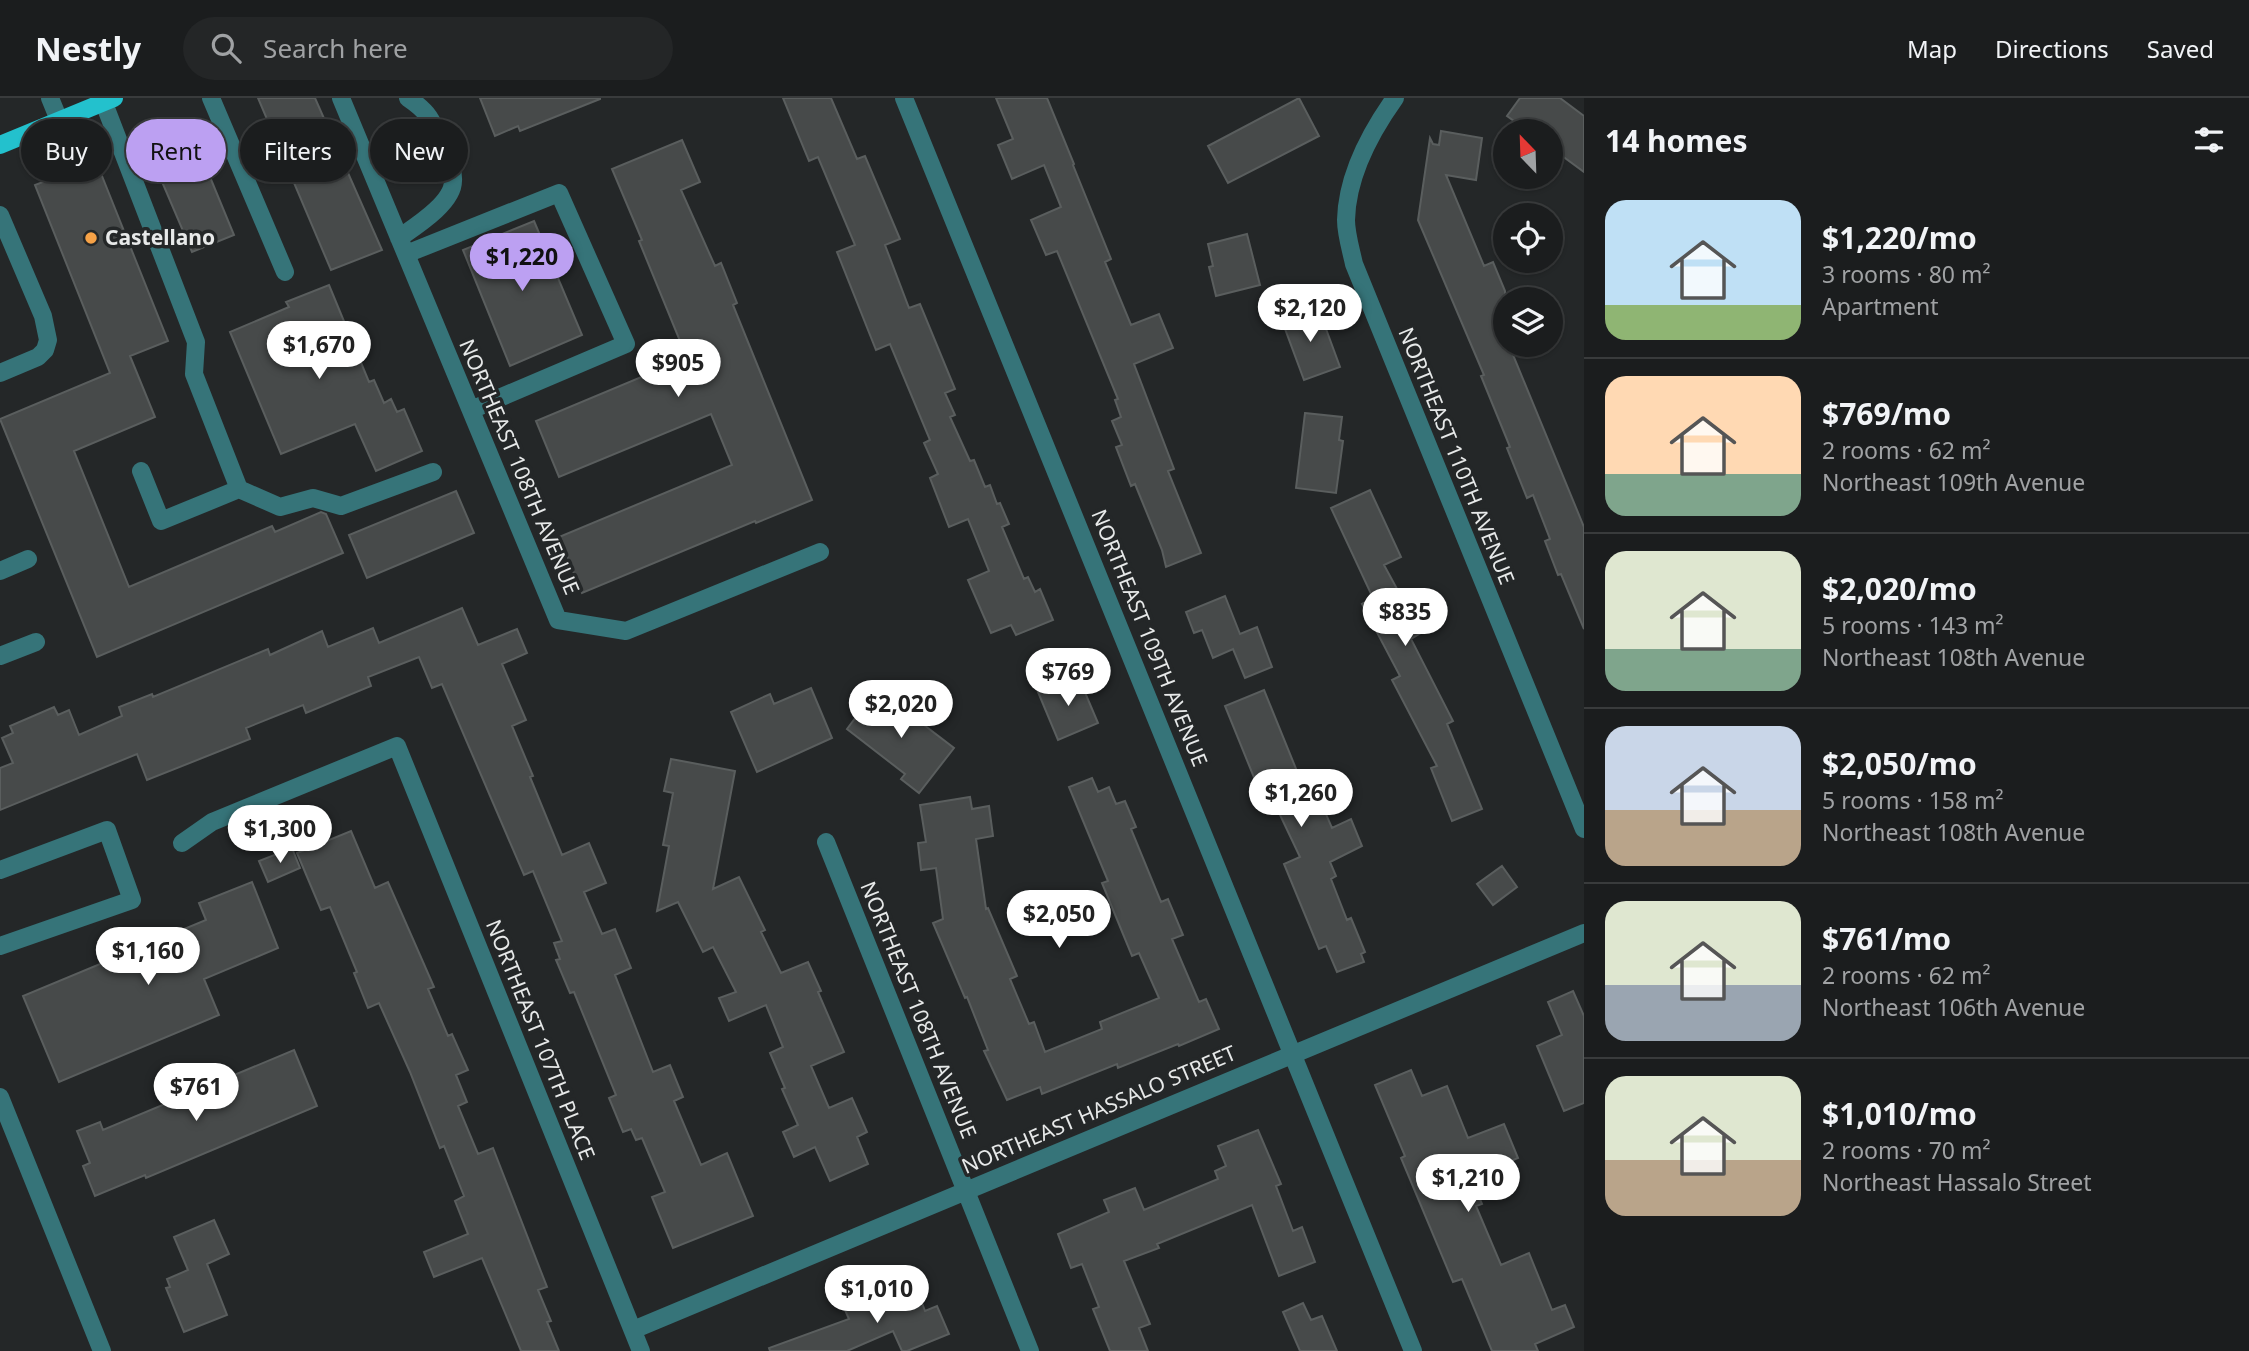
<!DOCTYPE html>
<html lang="en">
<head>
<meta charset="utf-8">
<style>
  :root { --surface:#1b1d1e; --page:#242627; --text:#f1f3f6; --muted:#a0a2a4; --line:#393b3c; --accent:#bca0f2 }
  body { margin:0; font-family:"Noto Sans",sans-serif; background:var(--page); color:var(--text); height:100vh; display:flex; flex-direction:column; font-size:26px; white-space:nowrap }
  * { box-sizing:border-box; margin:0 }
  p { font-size:23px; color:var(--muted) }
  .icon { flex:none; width:38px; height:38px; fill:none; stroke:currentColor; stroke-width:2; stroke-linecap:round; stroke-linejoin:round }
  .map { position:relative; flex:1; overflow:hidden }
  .side { display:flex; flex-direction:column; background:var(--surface); width:665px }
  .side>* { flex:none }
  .top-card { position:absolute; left:21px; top:21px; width:665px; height:63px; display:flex; gap:14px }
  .needle { width:46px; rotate:337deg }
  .controls { position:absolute; left:1493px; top:21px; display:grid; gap:14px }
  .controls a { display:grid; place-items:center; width:70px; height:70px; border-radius:50%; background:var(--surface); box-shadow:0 2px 5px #0004,0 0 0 2px var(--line); font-size:35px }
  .price { position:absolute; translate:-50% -60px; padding:0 16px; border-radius:24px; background:#fff; color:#222; font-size:23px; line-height:46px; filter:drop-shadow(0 2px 4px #0008) }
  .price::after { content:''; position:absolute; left:50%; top:42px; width:21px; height:16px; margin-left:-10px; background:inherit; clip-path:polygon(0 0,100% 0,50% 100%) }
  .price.current { background:var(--accent); color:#111 }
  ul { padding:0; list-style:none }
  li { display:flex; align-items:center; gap:21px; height:175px; padding:0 21px }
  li+li { border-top:2px solid var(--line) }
  li span { display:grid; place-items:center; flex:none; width:196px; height:140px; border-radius:21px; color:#555 }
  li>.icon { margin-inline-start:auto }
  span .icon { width:84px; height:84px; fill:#fffc; stroke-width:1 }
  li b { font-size:30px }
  h2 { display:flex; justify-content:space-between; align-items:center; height:84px; padding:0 21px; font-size:30px }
  .pill { padding:0 24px; border-radius:32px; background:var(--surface); box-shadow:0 2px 5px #0004,0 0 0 2px var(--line); font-size:24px; line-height:63px }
  .pill.current { background:var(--accent); color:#111 }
  header { display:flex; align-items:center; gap:42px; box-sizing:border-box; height:98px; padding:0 35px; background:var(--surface); border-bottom:2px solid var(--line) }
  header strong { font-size:33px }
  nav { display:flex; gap:38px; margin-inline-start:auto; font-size:24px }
  .search { width:490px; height:63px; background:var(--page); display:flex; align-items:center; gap:18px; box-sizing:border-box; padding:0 24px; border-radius:38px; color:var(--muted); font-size:26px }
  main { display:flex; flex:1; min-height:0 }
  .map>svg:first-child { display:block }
  .building { fill:#474a4a; stroke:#5a5e5e; stroke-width:2 }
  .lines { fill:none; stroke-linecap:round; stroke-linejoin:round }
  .service { stroke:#367479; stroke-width:18 }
  .minor { stroke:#367479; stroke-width:18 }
  .primary { stroke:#23c1cd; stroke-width:18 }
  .poi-dot { fill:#f6a247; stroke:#242728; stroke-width:2.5 }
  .labels { text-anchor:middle; stroke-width:7; stroke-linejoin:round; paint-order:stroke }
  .poi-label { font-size:21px; font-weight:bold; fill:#e7e9e9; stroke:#242728; text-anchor:start }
  .street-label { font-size:21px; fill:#e7e9e9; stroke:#242728 }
</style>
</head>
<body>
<header>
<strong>Nestly</strong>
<div class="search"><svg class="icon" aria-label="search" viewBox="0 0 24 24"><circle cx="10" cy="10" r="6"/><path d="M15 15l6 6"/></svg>Search here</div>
<nav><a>Map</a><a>Directions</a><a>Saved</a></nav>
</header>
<main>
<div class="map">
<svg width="1584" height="1253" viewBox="0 0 1584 1253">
  <rect width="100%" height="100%" fill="#242728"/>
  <!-- building -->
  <path class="building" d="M 258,0 L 315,0 L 382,152 L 331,172 Z
    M 480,0 L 600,0 L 600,1 L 520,33 L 518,28 L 495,38 Z
    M 783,0 L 831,0 L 857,61 L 865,58 L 900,141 L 885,147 L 909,210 L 920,206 L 955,291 L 945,295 L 955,317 L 950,319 L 970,363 L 974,362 L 985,389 L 990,387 L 997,406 L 1000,405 L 1009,426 L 1002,429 L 1024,481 L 1028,479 L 1035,494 L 1040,491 L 1053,522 L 1016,537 L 1011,527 L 991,535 L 968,482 L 989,473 L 968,421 L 949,429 L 930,380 L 938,376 L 924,345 L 930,342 L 890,246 L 876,252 L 837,154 L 855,147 L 818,59 L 809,63 Z
    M 996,0 L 1047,0 L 1074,66 L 1073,67 L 1111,161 L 1105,164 L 1131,227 L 1159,216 L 1173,250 L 1134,266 L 1174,371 L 1168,373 L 1201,455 L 1166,469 L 1162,452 L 1135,386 L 1131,388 L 1116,349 L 1122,347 L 1112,323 L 1121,319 L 1115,302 L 1118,301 L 1057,153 L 1046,157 L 1031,122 L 1061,109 L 1044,67 L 1012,81 L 998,47 L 1013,41 Z
    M 1299,0 L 1319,38 L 1228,85 L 1208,48 Z
    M 1520,0 L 1560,0 L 1584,18 L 1584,74 L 1550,49 L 1550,33 L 1528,33 L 1507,18 Z
    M 191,33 L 234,137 L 192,154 L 148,51 Z
    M 1441,33 L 1482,40 L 1476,82 L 1446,77 L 1484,168 L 1493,164 L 1505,193 L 1505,247 L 1509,247 L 1584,429 L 1584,531 L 1561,476 L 1558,477 L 1545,443 L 1550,441 L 1533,397 L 1527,400 L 1507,350 L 1510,349 L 1481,278 L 1484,277 L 1418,122 L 1430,40 L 1433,46 L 1439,47 Z
    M 682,42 L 700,84 L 681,92 L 715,168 L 721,165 L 737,205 L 733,207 L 812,402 L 756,425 L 755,423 L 582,495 L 559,439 L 732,367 L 711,316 L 559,379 L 536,323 L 687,260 L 639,143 L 642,142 L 612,71 Z
    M 96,63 L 168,243 L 130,258 L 155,319 L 74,353 L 129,489 L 272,428 L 275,434 L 321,414 L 326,416 L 343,455 L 97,559 L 0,321 L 110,275 L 35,87 Z
    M 534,123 L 582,237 L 510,268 L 463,152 Z
    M 1247,136 L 1260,187 L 1216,198 L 1209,169 L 1213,168 L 1208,146 Z
    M 329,187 L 369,284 L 374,282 L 384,305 L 391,301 L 397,314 L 404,311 L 422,353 L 376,373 L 355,326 L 281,356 L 230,234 L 289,209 L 286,204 Z
    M 1308,210 L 1313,224 L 1322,220 L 1340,269 L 1304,282 L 1281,220 Z
    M 1305,315 L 1342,319 L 1339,342 L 1343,343 L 1336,395 L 1296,390 Z
    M 1370,392 L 1401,459 L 1384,467 L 1421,535 L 1411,541 L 1453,623 L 1447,626 L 1482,711 L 1452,723 L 1431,670 L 1437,668 L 1392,582 L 1400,578 L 1362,506 L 1373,500 L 1331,410 Z
    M 456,393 L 474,435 L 367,480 L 349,437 Z
    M 1225,498 L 1240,536 L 1257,529 L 1272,569 L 1245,580 L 1233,551 L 1213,560 L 1202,532 L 1194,535 L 1186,514 Z
    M 462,510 L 478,547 L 517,531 L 527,555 L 502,566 L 526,622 L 512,628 L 533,678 L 530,679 L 562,757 L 589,745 L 606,785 L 584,794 L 602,836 L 615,831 L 631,870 L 615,877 L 653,974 L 670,967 L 683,999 L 674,1003 L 701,1067 L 727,1055 L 753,1118 L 673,1150 L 652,1099 L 665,1094 L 642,1040 L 636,1042 L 631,1031 L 623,1034 L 609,1000 L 616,997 L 574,894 L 570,895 L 556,862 L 560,861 L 554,845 L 562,843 L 533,773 L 524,777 L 442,586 L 432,590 L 419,559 L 368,579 L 371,588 L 306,615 L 303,607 L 246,630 L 250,641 L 147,682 L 137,656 L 0,712 L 0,670 L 13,665 L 2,640 L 13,635 L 10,628 L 54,609 L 58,617 L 69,612 L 79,637 L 122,618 L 119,609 L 152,596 L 153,599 L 268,551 L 270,557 L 322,533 L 328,549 L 373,530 L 379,545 Z
    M 1078,578 L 1098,625 L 1058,642 L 1038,594 Z
    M 811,590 L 832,640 L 757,674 L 731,614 L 770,596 L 774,606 Z
    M 877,591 L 954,650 L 919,695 L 901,681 L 905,676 L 847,631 Z
    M 1264,592 L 1303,688 L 1312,684 L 1332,730 L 1351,721 L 1362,748 L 1330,764 L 1336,778 L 1331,781 L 1347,822 L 1351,820 L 1365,854 L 1361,856 L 1364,864 L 1337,874 L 1326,848 L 1319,851 L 1284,766 L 1300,759 L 1262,679 L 1255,682 L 1225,608 Z
    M 671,661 L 735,673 L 713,791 L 739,779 L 765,832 L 761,834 L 781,875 L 808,864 L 821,893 L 818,894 L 844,954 L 811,968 L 829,1010 L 852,1000 L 867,1034 L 857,1039 L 868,1066 L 830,1083 L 815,1049 L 794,1059 L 783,1034 L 798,1027 L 782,991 L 785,990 L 770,955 L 783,949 L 766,907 L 729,923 L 719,900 L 736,894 L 713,849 L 703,854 L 678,804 L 657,813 L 669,748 L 663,747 L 673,695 L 664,693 Z
    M 1092,680 L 1098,694 L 1109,689 L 1116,706 L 1125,703 L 1136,729 L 1131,731 L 1161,804 L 1168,801 L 1183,837 L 1172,841 L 1199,904 L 1206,901 L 1219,931 L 1179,948 L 1178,946 L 1118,970 L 1117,966 L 1042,996 L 1040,989 L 1007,1002 L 984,953 L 988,952 L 967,899 L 965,900 L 933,825 L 943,821 L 936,770 L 921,772 L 918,745 L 926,744 L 920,707 L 970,699 L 972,711 L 989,708 L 993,738 L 976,741 L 986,811 L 988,810 L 1017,878 L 1010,881 L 1029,926 L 1034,924 L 1045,954 L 1102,931 L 1100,924 L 1159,900 L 1139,855 L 1132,858 L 1102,785 L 1108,783 L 1069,689 Z
    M 351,733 L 375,790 L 388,784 L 434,889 L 428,891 L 448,938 L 452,936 L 468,972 L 456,977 L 467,1004 L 458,1008 L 478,1056 L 493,1050 L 547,1189 L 538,1192 L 551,1223 L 547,1224 L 559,1253 L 521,1253 L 482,1160 L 434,1179 L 424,1154 L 468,1136 L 455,1103 L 464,1098 L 444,1048 L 440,1050 L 410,974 L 379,905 L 368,910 L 354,875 L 357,874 L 330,809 L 321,812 L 297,755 Z
    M 292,750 L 300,770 L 268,784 L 259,763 Z
    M 1502,768 L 1517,789 L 1493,807 L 1477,786 Z
    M 252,784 L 278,850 L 204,881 L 219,917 L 59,984 L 23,898 L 206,822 L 199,805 Z
    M 1573,893 L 1584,918 L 1584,1005 L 1564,1013 L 1537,948 L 1562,937 L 1548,904 Z
    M 294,952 L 317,1008 L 146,1080 L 145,1077 L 95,1098 L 83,1068 L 90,1065 L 77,1033 L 100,1024 L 103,1032 Z
    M 1411,972 L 1422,998 L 1447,988 L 1468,1040 L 1504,1026 L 1518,1060 L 1471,1080 L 1482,1106 L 1476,1108 L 1501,1167 L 1529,1155 L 1552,1212 L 1565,1207 L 1574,1229 L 1535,1246 L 1538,1253 L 1492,1253 L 1462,1181 L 1453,1184 L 1401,1060 L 1405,1058 L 1375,987 Z
    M 1258,1032 L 1281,1086 L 1276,1088 L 1293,1133 L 1302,1129 L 1315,1164 L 1279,1178 L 1252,1107 L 1157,1146 L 1159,1150 L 1124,1163 L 1150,1226 L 1139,1230 L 1148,1253 L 1110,1253 L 1093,1211 L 1099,1209 L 1082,1166 L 1071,1170 L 1058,1136 L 1109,1114 L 1104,1102 L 1135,1090 L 1144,1112 L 1218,1081 L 1215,1073 L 1226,1068 L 1218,1048 Z
    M 214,1122 L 229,1156 L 207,1166 L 227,1217 L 184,1234 L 166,1190 L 170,1189 L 167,1181 L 188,1172 L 174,1139 Z
    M 914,1183 L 925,1213 L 937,1208 L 949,1236 L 907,1253 L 902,1253 L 893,1233 L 847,1253 L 770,1253 L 769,1250 L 849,1221 L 845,1212 Z
    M 1303,1205 L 1311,1222 L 1322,1218 L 1337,1253 L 1300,1253 L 1283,1214 Z"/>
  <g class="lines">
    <!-- service -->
    <path class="service" d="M 50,0 L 59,22
      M 102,0 L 196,244 L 194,276 L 239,391 L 161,423 L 141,373
      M 211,0 L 285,174
      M 341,0 L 558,522 L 626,533 L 820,454
      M 0,117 L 43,218 L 48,242 L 45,252 L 38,259 L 0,275
      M 399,140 C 416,128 453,105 453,83 C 454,71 446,57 442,47 C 432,22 430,15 408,0
      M 406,156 L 559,95 L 626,246 L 471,312
      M 239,391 L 280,409 L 313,400 L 341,408 L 433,374
      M 0,473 L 28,461
      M 0,558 L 36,544
      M 0,772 L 107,732 L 132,802 L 0,848"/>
    <!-- minor -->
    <path class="minor" d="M 904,0 L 1413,1253
      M 1395,0 C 1370,35 1347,78 1346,122 C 1346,136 1351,152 1354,166 L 1584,731
      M 826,744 L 1030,1253
      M 182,745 L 212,724 L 397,648 L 641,1253
      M 0,999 L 102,1253
      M 633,1232 L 1584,835"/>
    <!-- primary -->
    <path class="primary" d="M 0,47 L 114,0"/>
  </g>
  <!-- markers -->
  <circle class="poi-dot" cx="91" cy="140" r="7"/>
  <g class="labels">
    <!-- poi labels -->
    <g class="poi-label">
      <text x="105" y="147">Castellano</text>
    </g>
    <!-- street labels -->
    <g class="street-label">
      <text transform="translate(1456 358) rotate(68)" y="7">NORTHEAST 110TH AVENUE</text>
      <text transform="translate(519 369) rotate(67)" y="7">NORTHEAST 108TH AVENUE</text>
      <text transform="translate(1149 540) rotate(68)" y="7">NORTHEAST 109TH AVENUE</text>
      <text transform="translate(918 912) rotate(68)" y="7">NORTHEAST 108TH AVENUE</text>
      <text transform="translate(540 942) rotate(68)" y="7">NORTHEAST 107TH PLACE</text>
      <text transform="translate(1099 1012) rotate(-23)" y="7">NORTHEAST HASSALO STREET</text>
    </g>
  </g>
</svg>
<div class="controls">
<a><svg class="needle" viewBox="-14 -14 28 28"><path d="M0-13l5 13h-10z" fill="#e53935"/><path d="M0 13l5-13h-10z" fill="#a0a2a4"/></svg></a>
<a><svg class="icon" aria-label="locate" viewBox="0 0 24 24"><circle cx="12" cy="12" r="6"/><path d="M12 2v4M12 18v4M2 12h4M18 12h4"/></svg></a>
<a><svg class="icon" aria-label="layers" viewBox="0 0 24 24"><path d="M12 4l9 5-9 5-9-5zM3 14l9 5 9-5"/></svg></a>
</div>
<b class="price current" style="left:522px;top:195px">$1,220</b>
<b class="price" style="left:1310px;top:246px">$2,120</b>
<b class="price" style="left:319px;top:283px">$1,670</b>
<b class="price" style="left:678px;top:301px">$905</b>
<b class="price" style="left:1405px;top:550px">$835</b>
<b class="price" style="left:1068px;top:610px">$769</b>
<b class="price" style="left:901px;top:642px">$2,020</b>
<b class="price" style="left:1301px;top:731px">$1,260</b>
<b class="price" style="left:280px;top:767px">$1,300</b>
<b class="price" style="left:1059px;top:852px">$2,050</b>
<b class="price" style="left:148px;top:889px">$1,160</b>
<b class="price" style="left:196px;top:1025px">$761</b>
<b class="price" style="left:1468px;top:1116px">$1,210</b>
<b class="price" style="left:877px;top:1227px">$1,010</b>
<div class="top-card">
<a class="pill">Buy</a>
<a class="pill current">Rent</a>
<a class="pill">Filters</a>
<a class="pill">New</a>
</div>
</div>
<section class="side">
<h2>14 homes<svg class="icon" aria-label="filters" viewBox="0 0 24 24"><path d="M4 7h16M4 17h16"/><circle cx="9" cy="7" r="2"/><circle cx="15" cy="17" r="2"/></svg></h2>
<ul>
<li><span style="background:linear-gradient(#bfe0f5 75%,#8fb573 0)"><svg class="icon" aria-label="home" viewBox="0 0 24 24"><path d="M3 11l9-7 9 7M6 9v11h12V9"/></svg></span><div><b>$1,220/mo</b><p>3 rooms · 80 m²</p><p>Apartment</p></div></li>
<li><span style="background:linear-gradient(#ffd9b3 70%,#7fa58c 0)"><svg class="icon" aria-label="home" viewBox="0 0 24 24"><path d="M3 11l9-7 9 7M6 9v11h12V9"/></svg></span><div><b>$769/mo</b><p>2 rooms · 62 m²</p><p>Northeast 109th Avenue</p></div></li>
<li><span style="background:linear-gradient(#dfe7d0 70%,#7fa58c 0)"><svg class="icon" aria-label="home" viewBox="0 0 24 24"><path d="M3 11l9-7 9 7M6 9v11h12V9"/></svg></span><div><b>$2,020/mo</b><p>5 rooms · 143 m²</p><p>Northeast 108th Avenue</p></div></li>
<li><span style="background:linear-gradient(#c9d6e8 60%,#b9a48a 0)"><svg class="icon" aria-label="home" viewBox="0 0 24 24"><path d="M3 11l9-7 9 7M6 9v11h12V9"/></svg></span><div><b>$2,050/mo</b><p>5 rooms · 158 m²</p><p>Northeast 108th Avenue</p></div></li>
<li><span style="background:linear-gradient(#dfe7d0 60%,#9aa5b1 0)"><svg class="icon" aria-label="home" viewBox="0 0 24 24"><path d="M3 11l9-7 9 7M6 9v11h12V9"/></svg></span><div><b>$761/mo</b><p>2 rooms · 62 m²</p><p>Northeast 106th Avenue</p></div></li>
<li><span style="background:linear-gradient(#dfe7d0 60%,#b9a48a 0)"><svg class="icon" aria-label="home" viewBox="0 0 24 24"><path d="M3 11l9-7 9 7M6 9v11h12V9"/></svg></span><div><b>$1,010/mo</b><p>2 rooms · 70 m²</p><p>Northeast Hassalo Street</p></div></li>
</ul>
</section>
</main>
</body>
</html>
